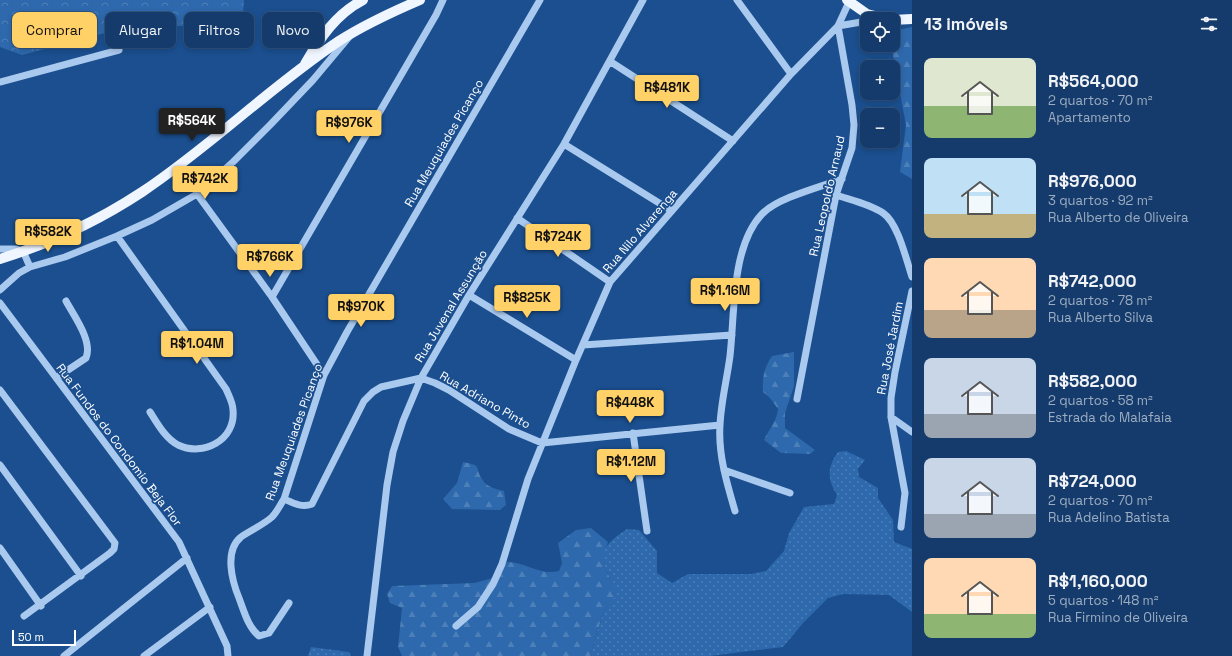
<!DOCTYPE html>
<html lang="pt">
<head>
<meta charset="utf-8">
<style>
  :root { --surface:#143b6b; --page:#214673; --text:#f1f3f6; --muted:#9dadc1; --line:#33557e; --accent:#ffd166 }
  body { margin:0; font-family:"Space Grotesk",sans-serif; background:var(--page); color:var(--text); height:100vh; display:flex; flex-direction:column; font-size:15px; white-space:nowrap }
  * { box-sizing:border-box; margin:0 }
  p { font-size:13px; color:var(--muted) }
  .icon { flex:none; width:22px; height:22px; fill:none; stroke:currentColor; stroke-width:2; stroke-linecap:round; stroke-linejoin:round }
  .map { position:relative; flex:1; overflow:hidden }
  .details { display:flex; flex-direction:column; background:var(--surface); width:320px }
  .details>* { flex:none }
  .hud { position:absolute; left:12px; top:12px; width:380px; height:36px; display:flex; gap:8px }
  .tools { position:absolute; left:860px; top:12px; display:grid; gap:8px }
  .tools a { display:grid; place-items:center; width:40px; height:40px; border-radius:8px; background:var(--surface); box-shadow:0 2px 6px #0003,0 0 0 1px var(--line); font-size:20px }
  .scale { position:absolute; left:12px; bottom:10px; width:64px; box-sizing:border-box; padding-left:4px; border:2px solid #fff; border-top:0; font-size:11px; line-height:14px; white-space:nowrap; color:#fff; -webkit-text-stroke:3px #1b4f8f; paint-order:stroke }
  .price { position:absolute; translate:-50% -34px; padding:0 9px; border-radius:4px; background:var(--accent); color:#111; font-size:13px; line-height:26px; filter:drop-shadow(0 1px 2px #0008) }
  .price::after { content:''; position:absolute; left:50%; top:24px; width:12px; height:9px; margin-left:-6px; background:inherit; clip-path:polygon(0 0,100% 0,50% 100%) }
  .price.on { background:#222; color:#fff }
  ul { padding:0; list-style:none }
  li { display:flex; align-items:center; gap:12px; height:100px; padding:0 12px }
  li span { display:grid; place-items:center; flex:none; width:112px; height:80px; border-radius:8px; color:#555 }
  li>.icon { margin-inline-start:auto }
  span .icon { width:48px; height:48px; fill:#fffc; stroke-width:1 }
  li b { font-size:17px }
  h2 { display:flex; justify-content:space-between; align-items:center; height:48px; padding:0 12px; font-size:17px }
  .pill { padding:0 14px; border-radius:8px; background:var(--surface); box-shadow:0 2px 6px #0003,0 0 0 1px var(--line); font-size:14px; line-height:36px }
  .pill.on { background:var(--accent); color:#111 }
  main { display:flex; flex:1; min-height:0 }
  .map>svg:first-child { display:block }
  .grass { fill:url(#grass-dots) }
  .forest { fill:url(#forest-firs) }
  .park { fill:url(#park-crowns) }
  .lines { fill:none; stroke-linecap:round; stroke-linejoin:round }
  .minor { stroke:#a9c9ee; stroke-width:7 }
  .major { stroke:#f0f6ff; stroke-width:10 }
  .labels { text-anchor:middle; stroke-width:3.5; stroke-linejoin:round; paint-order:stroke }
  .street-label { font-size:12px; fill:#fff; stroke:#1b4f8f }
</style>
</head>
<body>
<main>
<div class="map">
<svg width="912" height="656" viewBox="0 0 912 656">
  <defs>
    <pattern id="grass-dots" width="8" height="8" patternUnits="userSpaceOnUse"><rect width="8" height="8" fill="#2e69ad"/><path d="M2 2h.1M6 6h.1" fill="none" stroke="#4d80b9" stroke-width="1.8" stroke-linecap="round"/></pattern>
    <pattern id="forest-firs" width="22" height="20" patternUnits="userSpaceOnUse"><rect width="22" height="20" fill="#2e69ad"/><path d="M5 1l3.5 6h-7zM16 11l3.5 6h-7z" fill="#4d80b9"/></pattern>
    <pattern id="park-crowns" width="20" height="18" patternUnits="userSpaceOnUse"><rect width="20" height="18" fill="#2e69ad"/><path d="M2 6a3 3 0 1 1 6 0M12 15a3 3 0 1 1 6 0" fill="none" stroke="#4d80b9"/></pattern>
  </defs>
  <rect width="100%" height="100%" fill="#1b4f8f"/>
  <!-- grass -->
  <path class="grass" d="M 846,451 L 865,460 L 858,469 L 859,477 L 878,488 L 878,498 L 893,520 L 894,542 L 912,549 L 912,612 L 889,595 L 843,594 L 828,598 L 803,623 L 783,647 L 710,656 L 590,656 L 603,613 L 610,603 L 611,578 C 593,554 606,543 627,529 L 639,530 L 657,551 L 657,573 L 672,583 L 688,574 L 751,574 L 766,571 L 784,551 L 789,533 L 804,507 L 834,504 L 837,495 C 827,480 827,467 838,452 Z
    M 311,647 L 349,652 L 351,656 L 308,656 Z"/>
  <!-- forest -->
  <path class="forest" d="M 912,27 L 912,179 L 900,172 L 906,125 L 891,45 L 893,45 L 893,31 Z
    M 794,352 L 794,386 L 785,413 L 785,428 L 815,450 L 810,454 L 781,453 L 764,440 C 769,429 777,421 778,409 L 770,398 L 763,392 C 762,378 764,368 772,356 Z
    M 463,462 C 483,466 474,466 482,479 C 486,487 496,489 504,491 L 506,505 L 500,510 L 452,509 L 443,499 L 457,483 Z
    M 591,528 L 608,542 C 597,566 607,571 619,591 L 603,613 L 590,656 L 402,656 L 398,647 L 402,608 L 390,603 L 387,594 L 392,586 L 474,583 L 497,577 L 507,562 C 526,562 540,576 559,571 L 562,563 L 558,543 L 576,530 Z"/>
  <!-- park -->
  <path class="park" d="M 0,0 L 244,0 L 243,15 L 228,23 L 197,26 L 152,26 L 109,32 L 22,55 L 0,47 Z"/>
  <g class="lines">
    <!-- minor -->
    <path class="minor" d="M 737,0 L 791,74
      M 611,62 L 733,141
      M 0,82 L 119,50
      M 564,144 L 672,211
      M 197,194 L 272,297 L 324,375
      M 836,195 C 851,200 870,204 883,213 C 898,223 906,259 912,277
      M 517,218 L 610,282
      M 117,236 L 226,389 C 229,396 233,403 233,410 C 236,440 203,457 178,445 C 165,438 157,423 150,412
      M 0,249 L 15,249 L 23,251 L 30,267
      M 0,290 L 19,273 L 30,267 L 65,257 L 117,236 L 152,220 L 197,194 L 233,162 L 271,124 L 313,80 L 349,37
      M 469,295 L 576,360
      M 272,297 L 436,15 L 443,0
      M 0,303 L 179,542 L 227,646 L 228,656
      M 583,345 L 732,335
      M 56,378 L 86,358 C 93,341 74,316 66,301
      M 0,390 L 115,543 L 114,549 L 110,553 L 24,616
      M 797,399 L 836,195 L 852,148 L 854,125 L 852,105 L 838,26 L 867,21
      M 891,417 L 912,432
      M 633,433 L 647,531
      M 0,465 L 81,576
      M 724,470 L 790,493
      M 284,499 C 293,503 302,508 312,504 L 364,401 L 373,392 L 381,387 L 421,378 L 435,383 L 449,390 L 509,429 L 542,443 L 720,425
      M 735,511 C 727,484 718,454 720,425 C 721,402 727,379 730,356 C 735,312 731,247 762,214 C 777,198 820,187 842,179
      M 901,527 L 905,493 L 891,417 L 891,398 L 895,372 L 912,291
      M 0,548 L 41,606
      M 289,603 L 269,633 L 259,636 C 248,627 244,611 239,598 C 232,581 224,551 241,537 C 251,530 263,525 272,517 C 277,512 280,505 284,499 L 324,375 L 347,332 L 540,0
      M 456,626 L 478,607 L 493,584 L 502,564 L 528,479 L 576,360 L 610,282 L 791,74 L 838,26 L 849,2
      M 64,656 L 187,558
      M 144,656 L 210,607
      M 367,656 L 387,485 L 393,452 L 403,421 L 421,378 L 469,295 L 564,144 L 643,0"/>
    <!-- major -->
    <path class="major" d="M 847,0 L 867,14 L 887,19
      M 893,20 L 912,19
      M 305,64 C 320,38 336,14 363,0
      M 0,259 C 51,243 98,221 142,192 C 211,146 270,87 339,41 C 364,25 392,12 420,0"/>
  </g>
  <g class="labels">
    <!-- street labels -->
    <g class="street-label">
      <text transform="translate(444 143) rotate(-60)" y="4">Rua Meuquiades Picanço</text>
      <text transform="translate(827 196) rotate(-77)" y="4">Rua Leopoldo Arnaud</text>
      <text transform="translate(640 231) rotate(-49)" y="4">Rua Nilo Alvarenga</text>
      <text transform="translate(451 306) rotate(-59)" y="4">Rua Juvenal Assunção</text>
      <text transform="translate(890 348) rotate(-79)" y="4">Rua José Jardim</text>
      <text transform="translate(485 400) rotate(30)" y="4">Rua Adriano Pinto</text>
      <text transform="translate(294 432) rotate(-70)" y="4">Rua Meuquiades Picanço</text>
      <text transform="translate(119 445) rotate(53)" y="4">Rua Fundos do Condomio Beja Flor</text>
    </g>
  </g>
</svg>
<div class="tools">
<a><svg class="icon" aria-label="locate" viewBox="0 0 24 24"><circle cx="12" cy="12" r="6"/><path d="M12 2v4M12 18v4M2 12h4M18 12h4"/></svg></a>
<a>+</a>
<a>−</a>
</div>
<div class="scale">50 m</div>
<b class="price" style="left:667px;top:109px">R$481K</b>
<b class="price on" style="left:192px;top:142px">R$564K</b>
<b class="price" style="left:349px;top:144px">R$976K</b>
<b class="price" style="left:205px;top:200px">R$742K</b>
<b class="price" style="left:48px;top:253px">R$582K</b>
<b class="price" style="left:558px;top:258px">R$724K</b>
<b class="price" style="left:270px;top:278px">R$766K</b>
<b class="price" style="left:725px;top:312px">R$1.16M</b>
<b class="price" style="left:527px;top:319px">R$825K</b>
<b class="price" style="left:361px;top:328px">R$970K</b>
<b class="price" style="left:197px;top:365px">R$1.04M</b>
<b class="price" style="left:630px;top:424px">R$448K</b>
<b class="price" style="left:631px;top:483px">R$1.12M</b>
<div class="hud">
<a class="pill on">Comprar</a>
<a class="pill">Alugar</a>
<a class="pill">Filtros</a>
<a class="pill">Novo</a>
</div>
</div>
<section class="details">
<h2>13 imóveis<svg class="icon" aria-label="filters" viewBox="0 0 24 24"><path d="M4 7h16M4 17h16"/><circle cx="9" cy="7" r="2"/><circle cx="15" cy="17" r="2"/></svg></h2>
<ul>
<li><span style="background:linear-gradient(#dfe7d0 60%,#8fb573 0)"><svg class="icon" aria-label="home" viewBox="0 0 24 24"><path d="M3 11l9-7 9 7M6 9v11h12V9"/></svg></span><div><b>R$564,000</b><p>2 quartos · 70 m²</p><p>Apartamento</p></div></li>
<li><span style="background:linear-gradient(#bfe0f5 70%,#c2b280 0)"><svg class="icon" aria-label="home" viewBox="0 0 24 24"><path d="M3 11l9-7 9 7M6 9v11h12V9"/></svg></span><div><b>R$976,000</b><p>3 quartos · 92 m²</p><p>Rua Alberto de Oliveira</p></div></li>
<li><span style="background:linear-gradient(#ffd9b3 65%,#b9a48a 0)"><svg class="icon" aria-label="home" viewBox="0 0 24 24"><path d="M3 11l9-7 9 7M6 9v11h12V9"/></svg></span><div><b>R$742,000</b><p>2 quartos · 78 m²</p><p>Rua Alberto Silva</p></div></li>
<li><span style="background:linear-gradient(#c9d6e8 70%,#9aa5b1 0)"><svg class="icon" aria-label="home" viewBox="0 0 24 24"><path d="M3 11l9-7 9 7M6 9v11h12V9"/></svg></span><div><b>R$582,000</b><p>2 quartos · 58 m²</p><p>Estrada do Malafaia</p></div></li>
<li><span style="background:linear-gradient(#c9d6e8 70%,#9aa5b1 0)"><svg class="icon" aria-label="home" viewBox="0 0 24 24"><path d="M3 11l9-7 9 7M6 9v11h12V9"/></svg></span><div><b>R$724,000</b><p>2 quartos · 70 m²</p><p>Rua Adelino Batista</p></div></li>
<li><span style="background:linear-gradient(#ffd9b3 70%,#8fb573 0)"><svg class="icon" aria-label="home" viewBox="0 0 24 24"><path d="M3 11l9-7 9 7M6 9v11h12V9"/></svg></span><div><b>R$1,160,000</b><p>5 quartos · 148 m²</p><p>Rua Firmino de Oliveira</p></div></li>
</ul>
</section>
</main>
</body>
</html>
